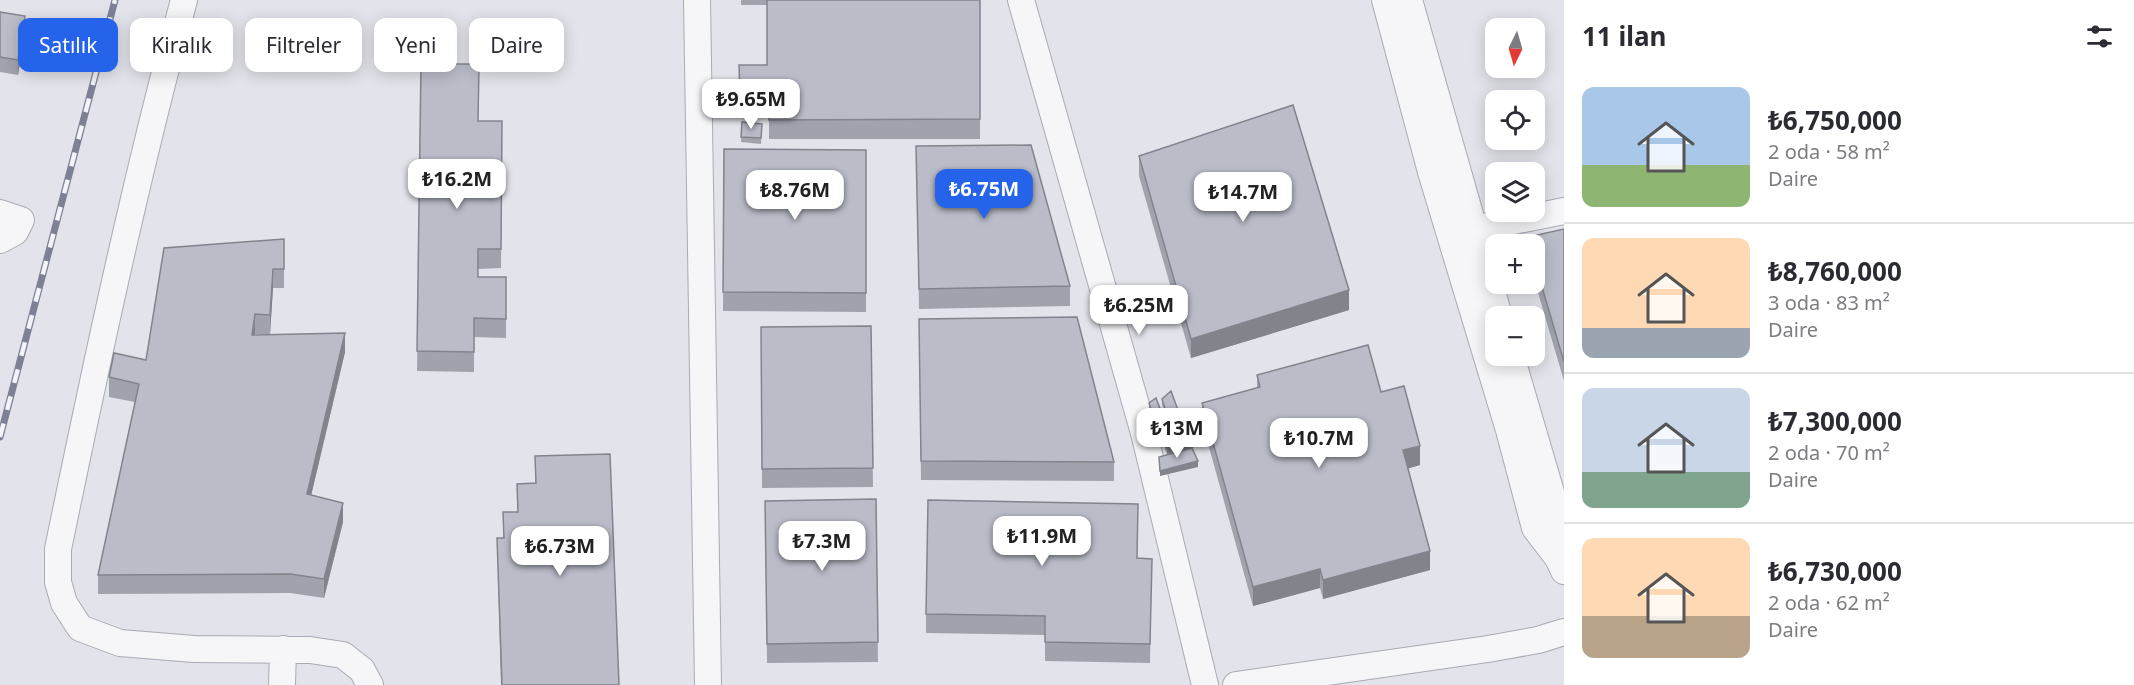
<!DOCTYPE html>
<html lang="tr">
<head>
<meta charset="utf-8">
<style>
  :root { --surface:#fff; --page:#f7f7f7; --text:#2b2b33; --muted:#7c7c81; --line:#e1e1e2; --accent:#2563eb }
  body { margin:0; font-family:"Noto Sans",sans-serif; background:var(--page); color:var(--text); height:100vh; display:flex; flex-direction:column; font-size:22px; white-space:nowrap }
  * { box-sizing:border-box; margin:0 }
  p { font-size:20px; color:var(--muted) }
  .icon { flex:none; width:33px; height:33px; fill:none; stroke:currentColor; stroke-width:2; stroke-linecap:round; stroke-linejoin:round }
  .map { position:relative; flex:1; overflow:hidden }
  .side { display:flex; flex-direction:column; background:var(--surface); width:570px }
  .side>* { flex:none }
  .hud { position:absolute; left:18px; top:18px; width:570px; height:54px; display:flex; gap:12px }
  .needle { width:39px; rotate:185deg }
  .tools { position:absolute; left:1485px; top:18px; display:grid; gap:12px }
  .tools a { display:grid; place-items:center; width:60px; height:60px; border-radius:12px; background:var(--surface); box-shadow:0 3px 15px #0003; font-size:30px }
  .price { position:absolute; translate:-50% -51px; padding:0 14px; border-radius:12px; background:#fff; color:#222; font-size:20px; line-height:39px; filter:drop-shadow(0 2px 3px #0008) }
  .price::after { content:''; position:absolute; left:50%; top:36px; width:18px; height:14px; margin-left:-9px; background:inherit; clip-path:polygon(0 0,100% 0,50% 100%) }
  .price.current { background:var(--accent); color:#fff }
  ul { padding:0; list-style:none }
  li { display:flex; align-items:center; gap:18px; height:150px; padding:0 18px }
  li+li { border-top:2px solid var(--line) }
  li span { display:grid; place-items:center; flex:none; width:168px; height:120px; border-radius:12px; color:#555 }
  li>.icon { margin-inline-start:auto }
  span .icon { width:72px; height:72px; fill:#fffc; stroke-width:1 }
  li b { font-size:26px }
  h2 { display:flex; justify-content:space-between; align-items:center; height:72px; padding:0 18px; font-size:26px }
  .tag { padding:0 21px; border-radius:12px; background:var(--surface); box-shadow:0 3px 15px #0003; font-size:21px; line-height:54px }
  .tag.current { background:var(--accent); color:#fff }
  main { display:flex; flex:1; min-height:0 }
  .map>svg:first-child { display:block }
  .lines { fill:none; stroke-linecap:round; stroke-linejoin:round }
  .minor-casing { stroke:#a8aab5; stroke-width:28 }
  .minor { stroke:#f6f6f9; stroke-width:26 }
  .rail-casing { stroke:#7c8195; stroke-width:7 }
  .rail { stroke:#f2f4f8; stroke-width:4.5; stroke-dasharray:14; stroke-linecap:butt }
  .wall { fill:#a0a3ac }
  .shaded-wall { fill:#82848c }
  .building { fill:#babdc8; stroke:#82848c; stroke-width:1.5 }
</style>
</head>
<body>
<main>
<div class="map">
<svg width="1564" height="685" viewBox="0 0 1564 685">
  <rect width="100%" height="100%" fill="#e3e4eb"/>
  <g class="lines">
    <defs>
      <path id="minor" d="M 184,0 C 135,181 96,365 58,549 L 58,582 L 64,603 L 80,628 L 120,643 L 194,649 L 310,650 L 343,655 L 362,670 L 370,685
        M 697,0 L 708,685
        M 1021,0 L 1144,433 L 1205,685
        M 1385,0 L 1431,172 L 1509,430 L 1535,528 L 1558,558 L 1564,571
        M 1409,0 L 1499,316
        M 0,213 L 21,220 L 15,232 L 0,240
        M 1474,229 L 1564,211
        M 1511,356 L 1560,523 L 1558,558
        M 282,685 L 283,649
        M 1236,685 L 1488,649 L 1538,640 L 1564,632"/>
    </defs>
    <!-- minor casing -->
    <use href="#minor" class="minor-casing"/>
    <!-- minor -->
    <use href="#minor" class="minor"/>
    <defs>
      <path id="rail" d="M 0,437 L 115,0"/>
    </defs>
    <!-- rail casing -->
    <use href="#rail" class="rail-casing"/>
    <!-- rail -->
    <use href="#rail" class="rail"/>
  </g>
  <!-- wall -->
  <path class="wall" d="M 741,0 L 980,0 L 980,139 L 769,139 L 769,114 L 740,114 L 739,65 L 767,65 L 767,5 L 741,5 Z
    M 0,12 L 25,32 L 18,75 L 0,72 Z
    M 421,64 L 479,121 L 502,121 L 501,268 L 478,269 L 478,277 L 506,277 L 506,338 L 474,337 L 474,372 L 417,371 Z
    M 742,122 L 762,124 L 761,144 L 741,142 Z
    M 916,146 L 1070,286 L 1070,306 L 919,309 Z
    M 724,149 L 866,150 L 866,312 L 723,311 Z
    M 1139,156 L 1349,310 L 1191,358 L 1139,176 Z
    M 1564,229 L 1564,381 L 1534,279 L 1534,244 L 1528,244 L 1528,237 Z
    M 284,239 L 284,288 L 273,288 L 270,334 L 255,334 L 255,335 L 345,352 L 311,495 L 343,522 L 324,598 L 290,593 L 98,594 L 98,575 L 135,402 L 109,397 L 109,377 L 146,360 Z
    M 919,319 L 1114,462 L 1114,481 L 921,480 Z
    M 871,326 L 873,487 L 762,488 L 761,327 Z
    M 1257,375 L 1381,392 L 1420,465 L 1408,468 L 1430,570 L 1323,599 L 1320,588 L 1253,606 L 1202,422 L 1202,403 L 1257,388 Z
    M 1162,399 L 1182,421 L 1182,426 L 1169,428 L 1162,404 Z
    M 1149,403 L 1165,426 L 1156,430 L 1149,408 Z
    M 1162,436 L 1198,446 L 1167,454 L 1162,441 Z
    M 535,456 L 619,685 L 501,685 L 497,538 L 503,538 L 503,512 L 518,512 L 517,484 L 535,483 Z
    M 876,499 L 878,662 L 767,663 L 765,501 Z
    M 1137,558 L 1152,559 L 1150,663 L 1045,661 L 1045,635 L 926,633 L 926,614 Z"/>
  <!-- shaded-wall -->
  <path class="shaded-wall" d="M 25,16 L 25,32 L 18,75 L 18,60 Z
    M 273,269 L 273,288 L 270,334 L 270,315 Z
    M 1349,290 L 1349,310 L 1191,358 L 1191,339 Z
    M 255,314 L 255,334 L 252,355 L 252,335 Z
    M 345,333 L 345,352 L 307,513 L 307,494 Z
    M 1165,421 L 1165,426 L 1156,430 L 1156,425 Z
    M 1198,440 L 1198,446 L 1167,454 L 1167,448 Z
    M 1420,446 L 1420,465 L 1403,470 L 1403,450 Z
    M 1198,461 L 1198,467 L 1160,476 L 1160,471 Z
    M 343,503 L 343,522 L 324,598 L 324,579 Z
    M 1430,551 L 1430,570 L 1323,599 L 1323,580 Z
    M 1320,569 L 1320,588 L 1253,606 L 1253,587 Z"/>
  <!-- building -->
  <path class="building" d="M 767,0 L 980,0 L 980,119 L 769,120 L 769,95 L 740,95 L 739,65 L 767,65 Z
    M 0,12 L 25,16 L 18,60 L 0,57 Z
    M 421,64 L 479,64 L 478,121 L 502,121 L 501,249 L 478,249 L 478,277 L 506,277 L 506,319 L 474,318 L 474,352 L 417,351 Z
    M 1293,105 L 1349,290 L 1191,339 L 1139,156 Z
    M 742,122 L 762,124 L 761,138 L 741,137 Z
    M 1031,145 L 1070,286 L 919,289 L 916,146 Z
    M 724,149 L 866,150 L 866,293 L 723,292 Z
    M 1564,229 L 1564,362 L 1534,260 L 1534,244 L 1530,244 L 1528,237 Z
    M 284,239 L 284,269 L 273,269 L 270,315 L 255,314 L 252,335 L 345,333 L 307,494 L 343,503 L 324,579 L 290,574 L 98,575 L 139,384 L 109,377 L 114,353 L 146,360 L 164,248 Z
    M 1077,317 L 1114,462 L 921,461 L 919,319 Z
    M 871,326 L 873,468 L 762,469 L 761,327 Z
    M 1368,345 L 1381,392 L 1404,386 L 1420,446 L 1403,450 L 1430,551 L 1323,580 L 1320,569 L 1253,587 L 1202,403 L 1260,387 L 1257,375 Z
    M 1171,391 L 1182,421 L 1169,422 L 1162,399 Z
    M 1156,398 L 1165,421 L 1156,425 L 1149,403 Z
    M 1195,425 L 1198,440 L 1167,448 L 1162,436 Z
    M 1192,448 L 1198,461 L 1160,471 L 1159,457 Z
    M 610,454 L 619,685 L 502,685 L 497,538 L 504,538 L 503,512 L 518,512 L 517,484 L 536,483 L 535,456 Z
    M 876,499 L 878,642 L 767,644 L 765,501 Z
    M 928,500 L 1138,504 L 1137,558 L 1152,559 L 1150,644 L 1045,642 L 1045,616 L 926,614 Z"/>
</svg>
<div class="tools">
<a><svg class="needle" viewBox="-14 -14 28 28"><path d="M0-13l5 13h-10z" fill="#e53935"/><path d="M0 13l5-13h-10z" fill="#7c7c81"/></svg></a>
<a><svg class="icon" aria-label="locate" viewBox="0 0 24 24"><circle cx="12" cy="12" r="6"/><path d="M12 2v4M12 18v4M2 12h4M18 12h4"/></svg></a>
<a><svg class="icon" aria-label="layers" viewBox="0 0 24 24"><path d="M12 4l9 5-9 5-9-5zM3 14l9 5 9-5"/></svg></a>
<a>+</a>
<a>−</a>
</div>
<b class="price" style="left:751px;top:130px">₺9.65M</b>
<b class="price" style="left:457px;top:210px">₺16.2M</b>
<b class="price current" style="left:984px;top:220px">₺6.75M</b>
<b class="price" style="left:795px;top:221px">₺8.76M</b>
<b class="price" style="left:1243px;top:223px">₺14.7M</b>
<b class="price" style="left:1139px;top:336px">₺6.25M</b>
<b class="price" style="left:1177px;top:459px">₺13M</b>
<b class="price" style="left:1319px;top:469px">₺10.7M</b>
<b class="price" style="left:1042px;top:567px">₺11.9M</b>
<b class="price" style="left:822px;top:572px">₺7.3M</b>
<b class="price" style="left:560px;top:577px">₺6.73M</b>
<div class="hud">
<a class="tag current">Satılık</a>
<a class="tag">Kiralık</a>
<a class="tag">Filtreler</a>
<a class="tag">Yeni</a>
<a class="tag">Daire</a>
</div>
</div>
<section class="side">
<h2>11 ilan<svg class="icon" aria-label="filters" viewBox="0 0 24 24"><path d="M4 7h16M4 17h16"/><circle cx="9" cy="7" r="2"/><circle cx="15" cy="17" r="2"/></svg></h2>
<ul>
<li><span style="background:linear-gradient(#a9c7e8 65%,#8fb573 0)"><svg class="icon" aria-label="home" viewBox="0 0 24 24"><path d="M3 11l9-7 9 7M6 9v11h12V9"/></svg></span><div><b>₺6,750,000</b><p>2 oda · 58 m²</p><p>Daire</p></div></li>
<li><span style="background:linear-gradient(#ffd9b3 75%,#9aa5b1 0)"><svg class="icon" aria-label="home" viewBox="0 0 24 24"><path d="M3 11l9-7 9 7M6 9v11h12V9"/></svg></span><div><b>₺8,760,000</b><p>3 oda · 83 m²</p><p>Daire</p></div></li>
<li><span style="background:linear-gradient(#c9d6e8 70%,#7fa58c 0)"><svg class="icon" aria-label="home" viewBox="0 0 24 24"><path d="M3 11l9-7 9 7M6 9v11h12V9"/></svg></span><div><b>₺7,300,000</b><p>2 oda · 70 m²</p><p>Daire</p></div></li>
<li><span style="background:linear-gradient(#ffd9b3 65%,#b9a48a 0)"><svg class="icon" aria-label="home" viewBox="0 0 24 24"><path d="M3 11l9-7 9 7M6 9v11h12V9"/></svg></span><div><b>₺6,730,000</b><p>2 oda · 62 m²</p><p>Daire</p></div></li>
</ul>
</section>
</main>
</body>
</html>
